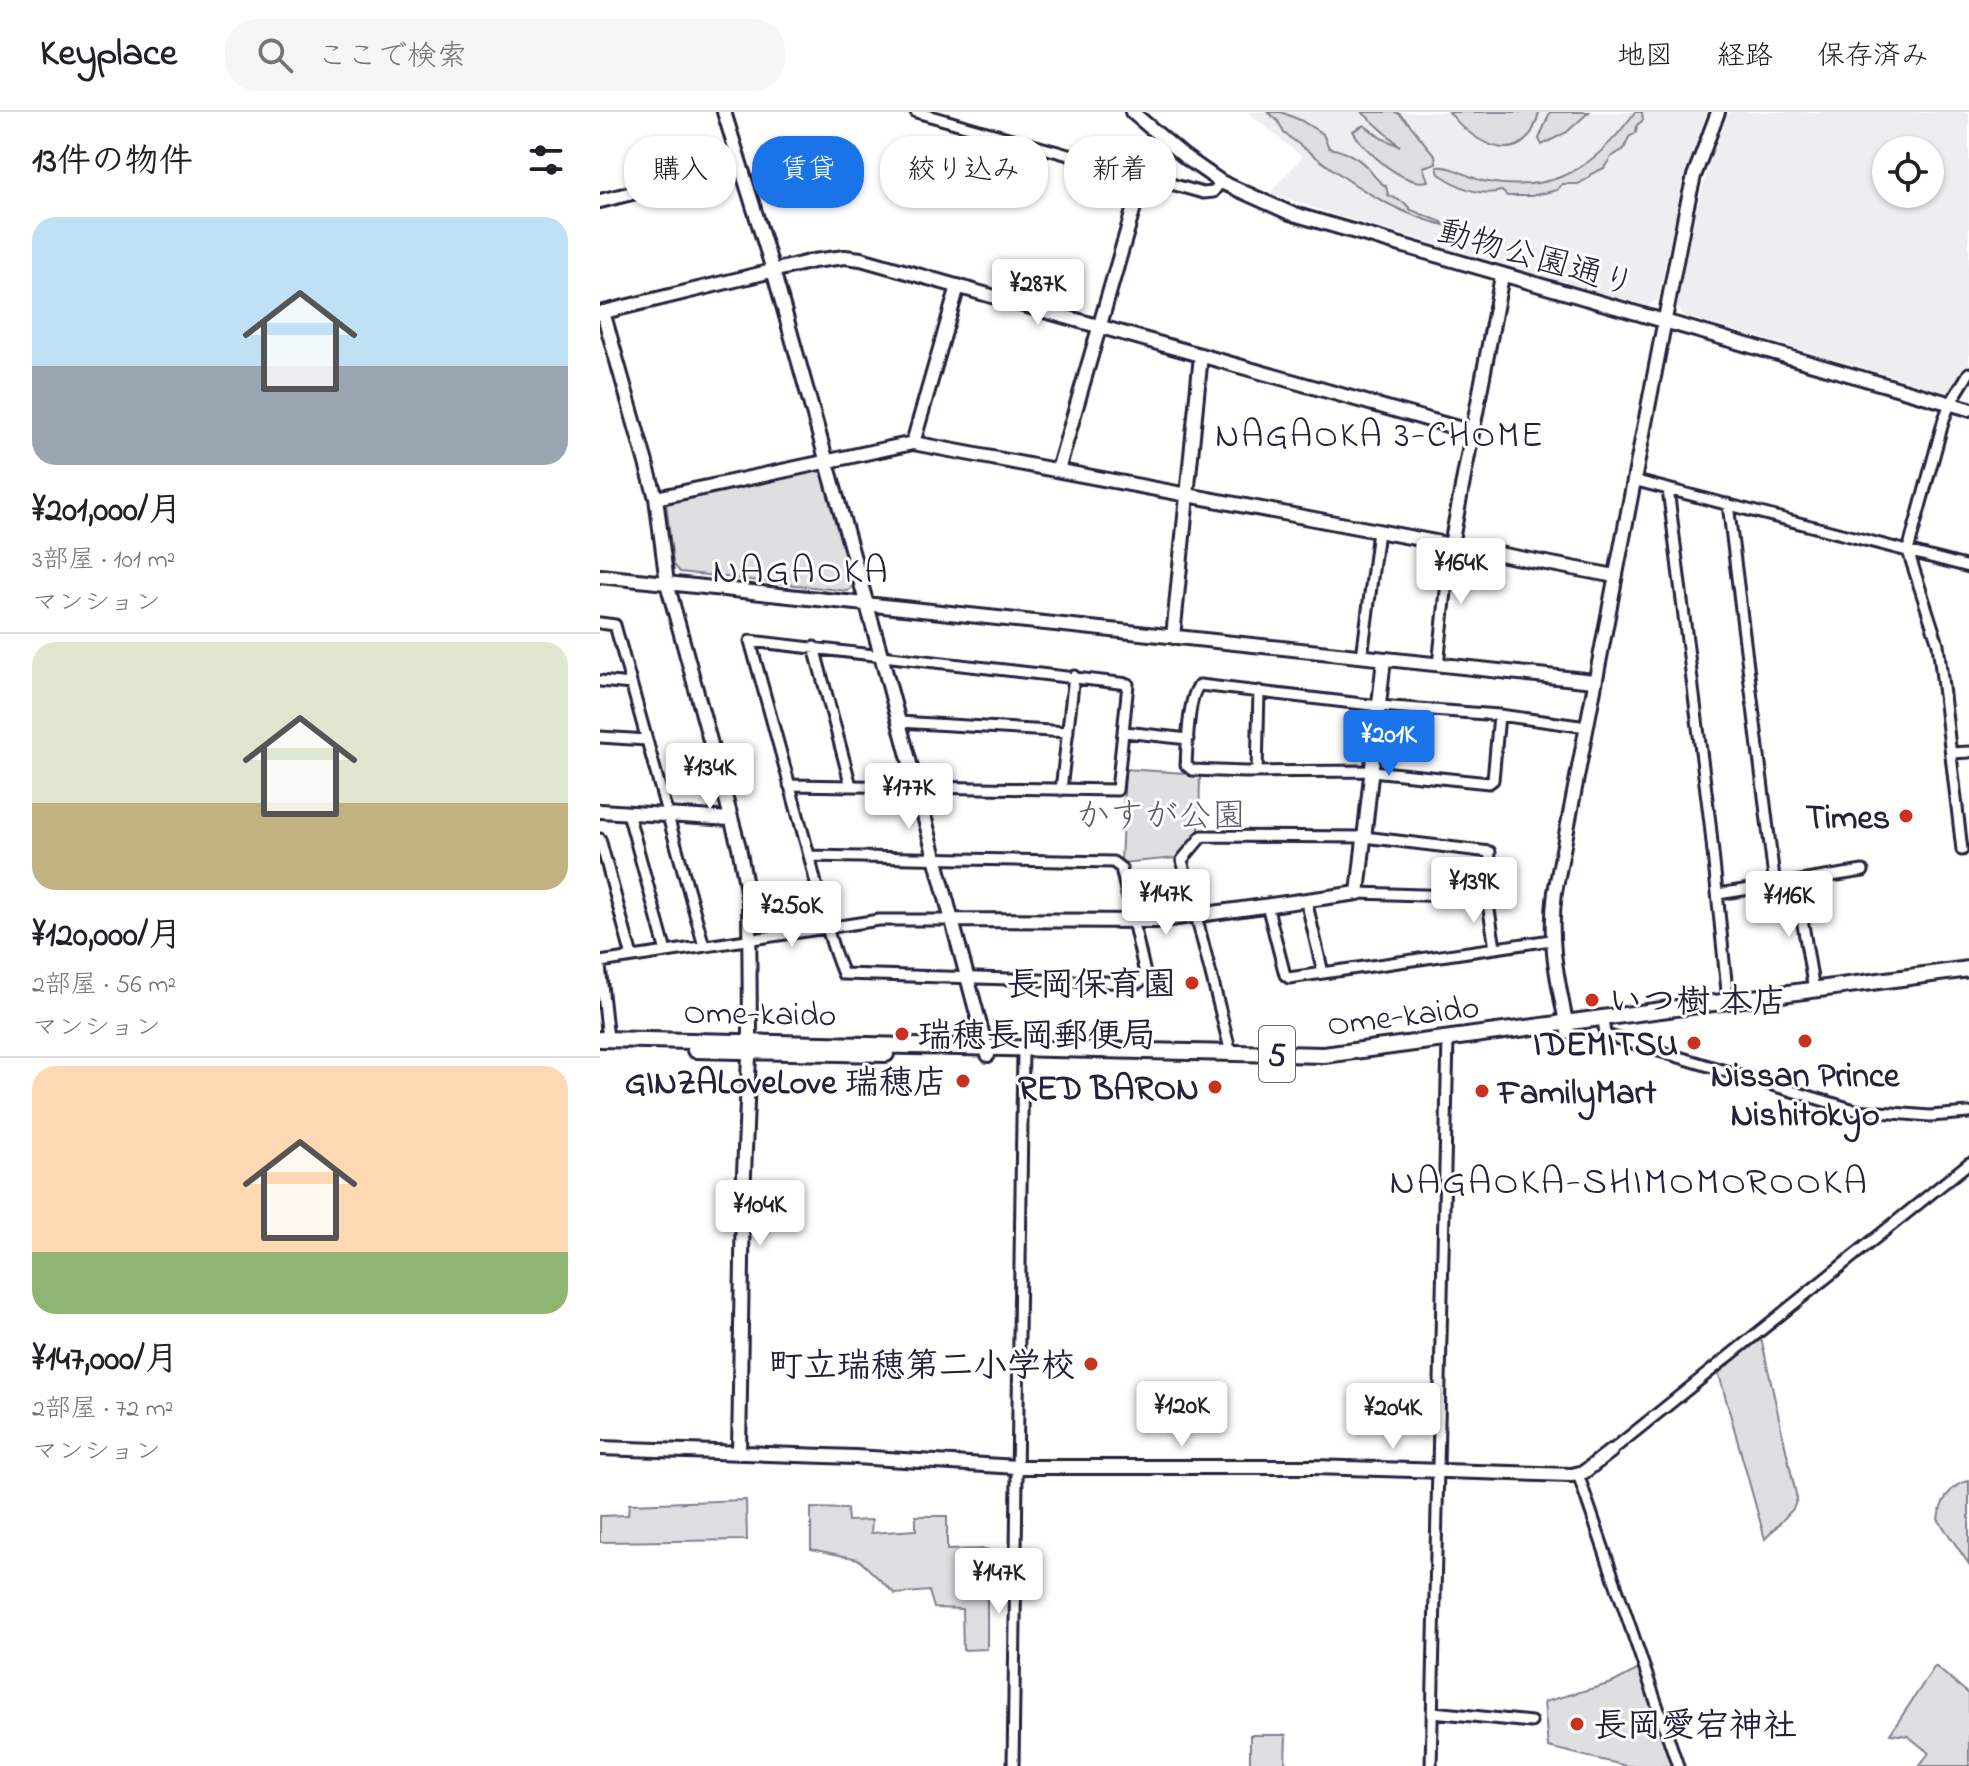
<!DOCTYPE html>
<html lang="ja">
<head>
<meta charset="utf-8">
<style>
  :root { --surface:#fff; --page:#f6f6f6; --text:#202124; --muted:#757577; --line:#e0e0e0; --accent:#1a73e8 }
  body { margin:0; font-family:"Indie Flower","Klee One",sans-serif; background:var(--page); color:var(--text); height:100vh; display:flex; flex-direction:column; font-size:30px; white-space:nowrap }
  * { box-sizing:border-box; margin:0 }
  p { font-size:26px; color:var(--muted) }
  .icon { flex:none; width:44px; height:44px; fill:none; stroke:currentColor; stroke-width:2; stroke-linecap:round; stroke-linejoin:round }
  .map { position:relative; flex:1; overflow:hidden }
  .details { display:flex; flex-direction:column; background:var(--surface); width:600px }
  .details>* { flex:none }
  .hud { position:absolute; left:24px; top:24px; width:760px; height:72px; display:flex; gap:16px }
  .buttons { position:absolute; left:1272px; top:24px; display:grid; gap:16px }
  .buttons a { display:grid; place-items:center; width:72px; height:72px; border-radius:50%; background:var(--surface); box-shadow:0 2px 6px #0004; font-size:40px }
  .price { position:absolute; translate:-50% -68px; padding:0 18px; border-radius:8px; background:#fff; color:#222; font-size:26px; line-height:52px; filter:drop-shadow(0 2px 4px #0008) }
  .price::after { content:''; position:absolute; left:50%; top:48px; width:24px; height:18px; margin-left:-12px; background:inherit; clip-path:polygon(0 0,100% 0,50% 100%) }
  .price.on { background:var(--accent); color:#fff }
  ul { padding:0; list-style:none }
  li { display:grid; align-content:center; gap:16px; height:424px; padding:0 32px }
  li+li { border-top:2px solid var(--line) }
  li span { display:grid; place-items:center; height:248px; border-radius:24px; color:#555 }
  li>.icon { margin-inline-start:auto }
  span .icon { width:144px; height:144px; fill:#fffc; stroke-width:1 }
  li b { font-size:34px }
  h2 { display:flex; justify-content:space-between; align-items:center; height:96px; padding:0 32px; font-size:34px }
  .pill { padding:0 28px; border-radius:32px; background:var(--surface); box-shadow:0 2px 6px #0004; font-size:28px; line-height:72px }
  .pill.on { background:var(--accent); color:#fff }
  header { display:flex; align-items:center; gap:48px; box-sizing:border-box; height:112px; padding:0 40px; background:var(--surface); border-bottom:2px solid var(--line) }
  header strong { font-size:38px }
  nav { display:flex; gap:44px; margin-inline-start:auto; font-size:28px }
  .search { width:560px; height:72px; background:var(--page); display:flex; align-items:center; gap:20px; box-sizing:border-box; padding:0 28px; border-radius:32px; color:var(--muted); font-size:30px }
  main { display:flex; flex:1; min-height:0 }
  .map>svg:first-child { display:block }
  .built { fill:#eeeef1; fill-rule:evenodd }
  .green { fill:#dfdfe2; stroke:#80808e; stroke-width:2 }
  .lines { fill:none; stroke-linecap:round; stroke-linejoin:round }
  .street-casing { stroke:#22223b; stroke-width:15 }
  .secondary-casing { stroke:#22223b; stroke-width:18 }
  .primary-casing { stroke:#22223b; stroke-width:20 }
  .street { stroke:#fff; stroke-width:9 }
  .secondary { stroke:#fff; stroke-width:12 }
  .primary { stroke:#fff; stroke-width:14 }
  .poi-dot { fill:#c8321e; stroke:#fff; stroke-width:3 }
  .labels { text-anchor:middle; stroke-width:6; stroke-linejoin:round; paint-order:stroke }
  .shield { fill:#fff; stroke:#646476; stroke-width:2 }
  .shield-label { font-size:32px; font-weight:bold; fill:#22223b }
  .street-label { font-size:34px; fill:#22223b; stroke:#fff }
  .park-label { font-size:34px; fill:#5b5b6d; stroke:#fff }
  .poi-label { font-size:34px; font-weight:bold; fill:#22223b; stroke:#fff; text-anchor:end }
  .neighbourhood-label { font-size:36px; letter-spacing:2px; fill:#22223b; stroke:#fff }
  .quarter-label { font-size:38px; letter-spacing:2px; fill:#22223b; stroke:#fff }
</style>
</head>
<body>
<header>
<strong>Keyplace</strong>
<div class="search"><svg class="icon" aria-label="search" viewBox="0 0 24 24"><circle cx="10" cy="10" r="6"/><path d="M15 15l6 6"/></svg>ここで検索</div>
<nav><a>地図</a><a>経路</a><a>保存済み</a></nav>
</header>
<main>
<section class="details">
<h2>13件の物件<svg class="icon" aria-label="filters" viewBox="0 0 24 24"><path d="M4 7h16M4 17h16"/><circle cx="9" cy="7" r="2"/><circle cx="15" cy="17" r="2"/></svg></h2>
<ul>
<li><span style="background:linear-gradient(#bfe0f5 60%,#9aa5b1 0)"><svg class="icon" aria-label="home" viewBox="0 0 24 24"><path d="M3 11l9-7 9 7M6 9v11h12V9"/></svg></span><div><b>¥201,000/月</b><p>3部屋 · 101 m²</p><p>マンション</p></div></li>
<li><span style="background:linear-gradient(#dfe7d0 65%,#c2b280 0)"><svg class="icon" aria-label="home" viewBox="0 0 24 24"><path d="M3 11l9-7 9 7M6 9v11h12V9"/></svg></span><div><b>¥120,000/月</b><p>2部屋 · 56 m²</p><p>マンション</p></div></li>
<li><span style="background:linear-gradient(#ffd9b3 75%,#8fb573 0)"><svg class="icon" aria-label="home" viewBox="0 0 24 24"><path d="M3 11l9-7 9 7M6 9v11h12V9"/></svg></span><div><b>¥147,000/月</b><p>2部屋 · 72 m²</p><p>マンション</p></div></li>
</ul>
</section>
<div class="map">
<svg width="1369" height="1654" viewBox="0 0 1369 1654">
  <rect width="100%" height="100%" fill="#fff"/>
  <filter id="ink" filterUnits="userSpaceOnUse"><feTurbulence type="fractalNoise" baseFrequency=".0125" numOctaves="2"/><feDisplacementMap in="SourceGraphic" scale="16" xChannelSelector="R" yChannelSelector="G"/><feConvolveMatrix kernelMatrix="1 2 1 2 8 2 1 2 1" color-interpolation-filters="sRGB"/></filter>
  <g filter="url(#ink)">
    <!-- built -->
    <path class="built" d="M 648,0 L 1107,0 L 1082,70 L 1058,187 L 1047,194 L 742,105 L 670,81 L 702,45 Z
      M 1129,0 L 1369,0 L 1369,252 L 1351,279 L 1347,280 L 1084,204 L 1077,193 L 1094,106 L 1113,40 ZM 1286,38 L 1330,38 L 1330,82 L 1286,82 Z"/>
    <!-- green -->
    <path class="green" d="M 668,0 L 681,0 L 700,8 L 723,22 L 729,36 C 742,38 756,44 766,54 C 773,61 776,69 786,74 L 788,83 L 805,91 L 811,98 L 842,110 L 844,113 C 782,98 734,59 684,21 L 678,9 Z
      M 762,0 C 772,0 786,0 795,0 C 806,3 824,33 835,43 L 836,51 L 823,55 L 828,69 C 804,75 763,38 753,19 L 764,13 L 781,26 L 800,34 Z
      M 849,0 L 939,0 C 926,60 875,34 849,0 Z
      M 950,0 L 989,0 L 967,20 L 942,33 L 939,27 Z
      M 1035,0 L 1042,0 L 1043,8 L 1037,13 L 1036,21 L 1029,25 L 1024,37 L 1011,45 L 1004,56 L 991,62 L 987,67 L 978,72 L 962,72 L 957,78 L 931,84 L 907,84 L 902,79 C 877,85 859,75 839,62 L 837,55 C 851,53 868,65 883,69 C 953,83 995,56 1035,0 Z
      M 218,357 L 225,360 L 254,473 L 248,479 L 80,460 L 73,452 L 66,389 Z
      M 525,657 L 600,662 L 599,718 L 577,746 L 521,751 Z
      M 1160,1221 L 1197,1387 L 1193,1397 L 1165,1427 L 1117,1255 Z
      M 1369,1369 L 1369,1452 L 1338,1407 C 1341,1390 1350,1372 1369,1369 Z
      M 146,1388 L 147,1428 L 0,1430 L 0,1404 L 28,1403 L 29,1392 Z
      M 211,1396 L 247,1397 L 248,1409 L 272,1408 L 271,1421 L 316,1418 L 316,1404 L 347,1404 L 347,1438 L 387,1437 L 387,1537 L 363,1538 L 362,1497 L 334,1496 L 329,1479 L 295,1482 L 258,1447 L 211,1437 Z
      M 1335,1554 L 1369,1582 L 1369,1654 L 1319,1654 L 1329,1641 L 1308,1624 L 1290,1622 Z
      M 1039,1557 L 1068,1641 L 1075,1654 L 1027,1654 L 948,1635 L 944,1590 L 1012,1571 Z
      M 650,1623 L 686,1623 L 685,1654 L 650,1654 Z"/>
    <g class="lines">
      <defs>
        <path id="street" d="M 316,0 L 603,81 L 613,80 L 621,70
          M 1033,368 L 1369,455
          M 1068,377 L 1110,711 L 1128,889
          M 1128,392 L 1175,774
          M 0,511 L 15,513 L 104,834
          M 214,535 L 251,674
          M 762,545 L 778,419
          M 838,553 L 851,433
          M 0,569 L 31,572
          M 600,573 L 779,594 L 899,603 L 893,668 L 889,671 L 772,659 L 645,660 L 592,658 L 586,653 C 587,637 588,581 600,573 Z
          M 899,603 L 987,615
          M 299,610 L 468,620
          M 525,620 L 588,627
          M 0,625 L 47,628
          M 1352,641 L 1369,640
          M 657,660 L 659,579
          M 189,673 L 517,678 L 528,572 L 150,529 C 170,600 189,672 209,743 C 219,783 227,824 243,862 L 538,871 L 546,866 L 521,756 L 513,750 L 209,744
          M 461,678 L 474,564
          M 28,701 L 66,840
          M 0,727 L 32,845
          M 1362,738 L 1338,532 L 1308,439 L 1344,307 L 1350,292 L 1369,261
          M 1196,771 L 1214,878
          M 758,781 L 887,785
          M 1118,782 L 1263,759
          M 706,788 L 723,861 L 951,828
          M 667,793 L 685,863 L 689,866 L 723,861
          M 0,850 L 279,808 L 352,808
          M 0,854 L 8,927
          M 1003,907 L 1005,922 L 1009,924 L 1255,998 L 1330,1004 L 1369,1001
          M 631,941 L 582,748 L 602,724 L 764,725 L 890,740 L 887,785 L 895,836
          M 1011,1339 L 1369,1051
          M 978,1362 L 1078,1654
          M 833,1600 L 931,1610
          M 413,1654 L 423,937
          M 831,1654 L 848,927"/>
        <path id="secondary" d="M 124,0 L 173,158 L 281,543 L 388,943
          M 532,0 L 585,45 L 621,70 L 690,101 L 1369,297
          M 0,89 L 140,54
          M 3,200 L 56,386 L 67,471 L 139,735 L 149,790 L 150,920 L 143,1085 L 139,1341
          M 0,201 L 213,149 L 245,145 L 261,147 L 872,320
          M 313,331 L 358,174
          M 458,358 L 543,64
          M 56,386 L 313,331 L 1015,464
          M 851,433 L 902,164
          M 0,464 L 994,569
          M 573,525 L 601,243
          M 0,699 L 131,707
          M 352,808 L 555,809 L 758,781 L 784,547
          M 968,920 C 958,869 948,832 955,780 L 1086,98 L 1094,64 L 1118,0
          M 0,1336 L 255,1345 L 417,1355 L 713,1355 L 972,1363 L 984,1360 L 1011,1339"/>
        <path id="primary" d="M 0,927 L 724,943 L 1369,857
          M 95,938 L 286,942"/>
      </defs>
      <!-- street casing -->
      <use href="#street" class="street-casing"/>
      <!-- secondary casing -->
      <use href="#secondary" class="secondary-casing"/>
      <!-- primary casing -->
      <use href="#primary" class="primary-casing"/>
      <!-- street -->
      <use href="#street" class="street"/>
      <!-- secondary -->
      <use href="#secondary" class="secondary"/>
      <!-- primary -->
      <use href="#primary" class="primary"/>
    </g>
  </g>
  <!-- markers -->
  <g class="poi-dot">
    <circle cx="1306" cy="704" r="8"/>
    <circle cx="592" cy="871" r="8"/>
    <circle cx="992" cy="888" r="8"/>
    <circle cx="302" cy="922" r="8"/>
    <circle cx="1205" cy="929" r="8"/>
    <circle cx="1094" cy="931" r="8"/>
    <circle cx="363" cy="969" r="8"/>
    <circle cx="615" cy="975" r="8"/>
    <circle cx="882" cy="979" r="8"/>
    <circle cx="491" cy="1252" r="8"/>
    <circle cx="977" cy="1612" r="8"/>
  </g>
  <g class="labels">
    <!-- shield labels -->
    <rect class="shield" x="659" y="914" width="36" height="56" rx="6"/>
    <g class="shield-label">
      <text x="677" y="953">5</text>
    </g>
    <!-- street labels -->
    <g class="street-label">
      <text transform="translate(937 144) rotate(16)" y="12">動物公園通り</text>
      <text transform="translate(160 900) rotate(1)" y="12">Ome-kaido</text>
      <text transform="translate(803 902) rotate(-7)" y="12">Ome-kaido</text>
    </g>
    <!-- park labels -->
    <g class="park-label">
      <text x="561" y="714">かすが公園</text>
    </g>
    <!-- poi labels -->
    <g class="poi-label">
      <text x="1290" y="716">Times</text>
      <text x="576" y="883">長岡保育園</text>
      <text x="1008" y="900" text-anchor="start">いつ樹 本店</text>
      <text x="318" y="934" text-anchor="start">瑞穂長岡郵便局</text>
      <text x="1078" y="943">IDEMITSU</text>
      <text x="1205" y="974" text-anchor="middle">Nissan Prince<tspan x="1205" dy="39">Nishitokyo</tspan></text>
      <text x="347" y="981">GINZALoveLove 瑞穂店</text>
      <text x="599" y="987">RED BARON</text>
      <text x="898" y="991" text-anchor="start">FamilyMart</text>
      <text x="475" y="1264">町立瑞穂第二小学校</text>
      <text x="993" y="1624" text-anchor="start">長岡愛宕神社</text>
    </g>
    <!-- neighbourhood labels -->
    <g class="neighbourhood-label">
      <text x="780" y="334">NAGAOKA 3-CHOME</text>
    </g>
    <!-- quarter labels -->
    <g class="quarter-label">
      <text x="201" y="470">NAGAOKA</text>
      <text x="1029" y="1081">NAGAOKA-SHIMOMOROOKA</text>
    </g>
  </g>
</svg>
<div class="buttons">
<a><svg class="icon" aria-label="locate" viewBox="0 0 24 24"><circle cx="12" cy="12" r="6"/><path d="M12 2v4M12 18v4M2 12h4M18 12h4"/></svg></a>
</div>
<b class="price" style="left:438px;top:215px">¥287K</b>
<b class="price" style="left:861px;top:494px">¥164K</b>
<b class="price on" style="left:789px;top:666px">¥201K</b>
<b class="price" style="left:110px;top:699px">¥134K</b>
<b class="price" style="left:309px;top:719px">¥177K</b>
<b class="price" style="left:874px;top:813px">¥139K</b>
<b class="price" style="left:566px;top:825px">¥147K</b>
<b class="price" style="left:1189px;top:827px">¥116K</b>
<b class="price" style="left:192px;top:837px">¥250K</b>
<b class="price" style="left:160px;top:1136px">¥104K</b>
<b class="price" style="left:582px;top:1337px">¥120K</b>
<b class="price" style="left:793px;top:1339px">¥204K</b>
<b class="price" style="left:399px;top:1504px">¥147K</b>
<div class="hud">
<a class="pill">購入</a>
<a class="pill on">賃貸</a>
<a class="pill">絞り込み</a>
<a class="pill">新着</a>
</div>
</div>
</main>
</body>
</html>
